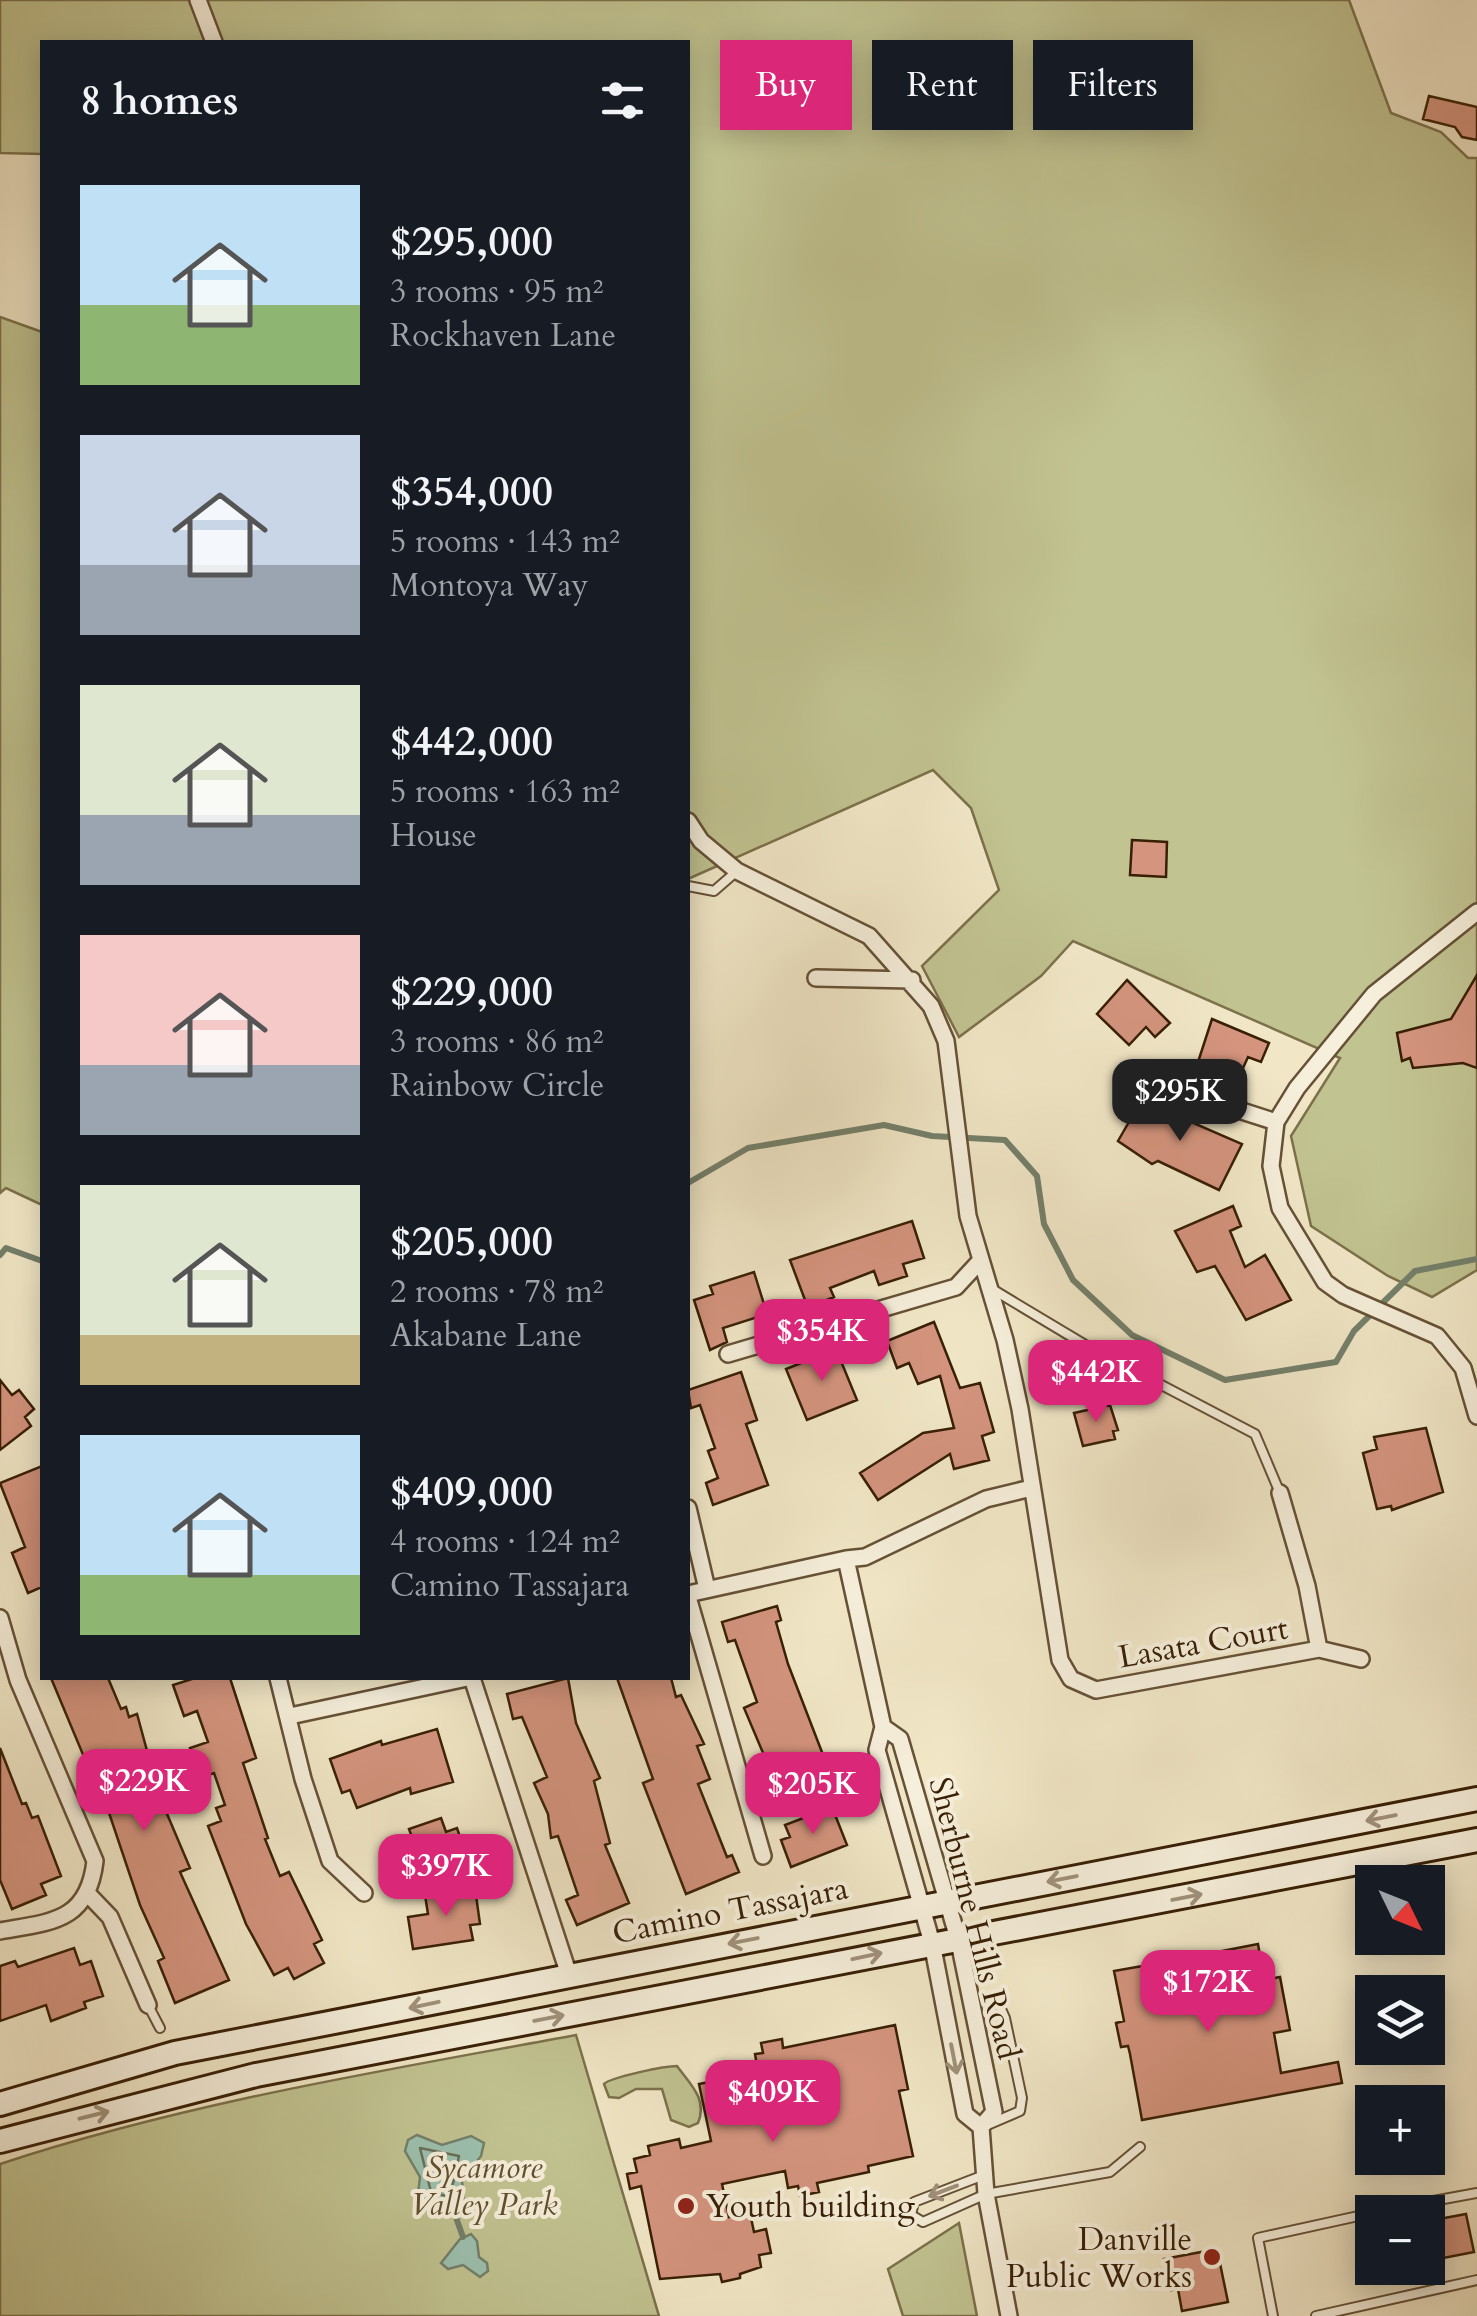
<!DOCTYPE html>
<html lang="en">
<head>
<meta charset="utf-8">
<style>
  :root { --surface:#171b24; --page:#242831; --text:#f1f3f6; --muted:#9ea1a6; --accent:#db2777 }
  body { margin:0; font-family:Cardo,serif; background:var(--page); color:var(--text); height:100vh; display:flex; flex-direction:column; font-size:38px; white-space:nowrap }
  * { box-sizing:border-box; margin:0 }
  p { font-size:32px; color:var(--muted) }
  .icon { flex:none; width:55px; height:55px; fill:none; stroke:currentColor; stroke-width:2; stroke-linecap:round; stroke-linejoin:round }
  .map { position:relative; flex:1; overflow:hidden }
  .sheet { position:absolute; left:40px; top:40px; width:650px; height:1640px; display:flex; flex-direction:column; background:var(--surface); border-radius:0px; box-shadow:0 5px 25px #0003 }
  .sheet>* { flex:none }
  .guide { position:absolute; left:720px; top:40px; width:605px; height:90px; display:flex; gap:20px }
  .needle { width:65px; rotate:133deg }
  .tools { position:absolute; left:1355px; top:1865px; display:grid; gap:20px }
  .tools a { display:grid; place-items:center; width:90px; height:90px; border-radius:0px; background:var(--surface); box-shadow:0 5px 25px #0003; font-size:50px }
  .price { position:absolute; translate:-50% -85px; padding:0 22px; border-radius:20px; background:var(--accent); color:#fff; font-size:32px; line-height:65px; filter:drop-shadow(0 2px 5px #0008) }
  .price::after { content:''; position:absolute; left:50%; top:60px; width:30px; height:22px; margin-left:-15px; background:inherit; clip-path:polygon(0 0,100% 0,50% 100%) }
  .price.on { background:#222; color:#fff }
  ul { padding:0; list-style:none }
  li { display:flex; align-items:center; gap:30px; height:250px; padding:0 40px }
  li span { display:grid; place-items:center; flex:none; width:280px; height:200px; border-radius:0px; color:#555 }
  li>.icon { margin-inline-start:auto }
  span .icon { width:120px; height:120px; fill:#fffc; stroke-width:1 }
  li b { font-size:42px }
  h2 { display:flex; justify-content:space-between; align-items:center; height:120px; padding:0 40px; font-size:42px }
  .tag { padding:0 35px; border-radius:0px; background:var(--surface); box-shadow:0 5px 25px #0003; font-size:35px; line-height:90px }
  .tag.on { background:var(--accent); color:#fff }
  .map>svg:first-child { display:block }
  .green { fill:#c1c391; stroke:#7c714b; stroke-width:2.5 }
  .water { fill:#9cc1af; stroke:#74806b; stroke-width:2.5 }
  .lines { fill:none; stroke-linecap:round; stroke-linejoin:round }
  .shore { stroke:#6a705a; stroke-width:2.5 }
  .stream { stroke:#74806b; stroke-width:6 }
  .building { fill:#d4947e; stroke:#381f05; stroke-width:2.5 }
  .service-casing { stroke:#665136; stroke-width:12 }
  .minor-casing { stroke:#665136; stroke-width:20 }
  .secondary-casing { stroke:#381f05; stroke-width:28 }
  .service { stroke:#f6efdb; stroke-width:8 }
  .minor { stroke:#f6efdb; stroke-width:15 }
  .secondary { stroke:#f6efdb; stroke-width:22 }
  .oneway { stroke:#a0917b }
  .poi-dot { fill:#8f2418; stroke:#f6efdb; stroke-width:4 }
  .labels { text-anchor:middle; stroke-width:8; stroke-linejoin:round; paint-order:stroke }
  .street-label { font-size:32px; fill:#381f05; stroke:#f6efdb }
  .park-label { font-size:32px; font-style:italic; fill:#61502f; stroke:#f6efdb }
  .poi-label { font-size:32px; fill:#381f05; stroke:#f6efdb; text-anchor:start }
</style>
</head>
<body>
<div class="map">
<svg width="1477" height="2316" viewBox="0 0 1477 2316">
  <rect width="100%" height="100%" fill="#f1e7c7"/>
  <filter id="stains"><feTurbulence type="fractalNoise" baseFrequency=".002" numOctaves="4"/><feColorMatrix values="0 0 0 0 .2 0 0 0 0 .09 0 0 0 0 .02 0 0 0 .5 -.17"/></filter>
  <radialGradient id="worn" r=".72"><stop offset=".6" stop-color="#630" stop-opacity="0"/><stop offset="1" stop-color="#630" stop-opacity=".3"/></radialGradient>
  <!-- green -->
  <path class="green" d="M 0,0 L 1349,0 L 1391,113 L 1441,132 L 1468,158 L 1477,158 L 1477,1270 L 1432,1297 L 1388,1276 L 1311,1226 L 1291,1136 L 1340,1058 L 1073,941 L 1041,976 L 959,1037 L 922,966 L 999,890 L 971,808 L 933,770 L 688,879 L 688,42 L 42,42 L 42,154 L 0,153 Z
    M 0,317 L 42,332 L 42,1205 L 6,1188 L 0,1193 Z
    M 576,2035 L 659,2316 L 0,2316 L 0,2164 C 188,2102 382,2071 576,2035 Z
    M 677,2066 C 690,2084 708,2099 698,2123 L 689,2127 L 671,2120 L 662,2089 L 636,2089 L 619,2098 L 609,2097 L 604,2084 C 611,2077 665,2066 677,2066 Z
    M 959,2223 L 977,2316 L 903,2316 L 888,2269 Z"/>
  <!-- water -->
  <path class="water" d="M 417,2135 L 442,2145 L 471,2136 L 484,2143 L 481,2156 L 462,2180 L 464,2206 L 458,2212 L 434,2204 L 425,2209 L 417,2203 L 420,2177 L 405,2151 L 408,2140 Z
    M 471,2234 L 477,2241 L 479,2257 L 487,2263 L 488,2271 L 480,2277 L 463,2265 L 448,2269 L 441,2263 L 460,2239 Z"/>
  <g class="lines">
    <!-- shore -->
    <path class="shore" d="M 420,2148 L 459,2156 L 450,2197 L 431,2192 Z"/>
    <!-- stream -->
    <path class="stream" d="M 688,1183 L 748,1148 L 884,1125 L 932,1136 L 1005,1140 L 1037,1176 L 1044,1224 L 1073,1280 L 1132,1335 L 1225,1380 L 1336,1362 L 1354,1331 L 1415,1271 L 1477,1259
      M 0,1255 L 6,1248 L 42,1261
      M 454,2212 L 463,2237"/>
  </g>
  <!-- building -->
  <path class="building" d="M 1429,96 L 1477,107 L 1477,140 L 1462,137 L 1455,127 L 1423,119 Z
    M 1132,840 L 1167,842 L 1166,877 L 1130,875 Z
    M 1477,975 L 1477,1068 L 1463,1063 L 1413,1068 L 1410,1058 L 1402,1061 L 1397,1033 L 1451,1019 Z
    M 1127,980 L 1170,1023 L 1155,1037 L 1146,1027 L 1129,1045 L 1097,1014 Z
    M 1212,1019 L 1269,1043 L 1261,1062 L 1248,1057 L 1238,1079 L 1198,1062 Z
    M 1141,1101 L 1163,1114 L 1169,1104 L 1187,1114 L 1184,1119 L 1242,1144 L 1219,1190 L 1158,1161 L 1152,1164 L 1118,1141 Z
    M 1233,1206 L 1241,1226 L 1230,1231 L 1245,1267 L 1265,1255 L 1291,1300 L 1246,1320 L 1215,1266 L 1197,1272 L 1175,1231 Z
    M 912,1221 L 924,1258 L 903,1264 L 907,1276 L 879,1285 L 874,1271 L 830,1288 L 834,1297 L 808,1308 L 790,1260 Z
    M 754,1272 L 767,1314 L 723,1328 L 727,1342 L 710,1350 L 694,1300 L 713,1294 L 710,1286 Z
    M 934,1322 L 960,1388 L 980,1383 L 994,1432 L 982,1436 L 989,1460 L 954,1469 L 950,1454 L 878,1500 L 860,1473 L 923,1433 L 954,1428 L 940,1376 L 918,1384 L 909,1363 L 897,1368 L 887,1341 Z
    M 836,1349 L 857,1400 L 807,1420 L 786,1369 Z
    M 741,1372 L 757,1420 L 746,1424 L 768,1485 L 713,1505 L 706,1483 L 718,1478 L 708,1451 L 715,1448 L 700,1405 L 691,1408 L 688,1390 Z
    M 0,1380 L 12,1395 L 19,1390 L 34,1409 L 25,1417 L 31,1426 L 0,1450 Z
    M 1110,1405 L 1118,1430 L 1113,1431 L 1115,1439 L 1083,1446 L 1074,1413 Z
    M 1426,1428 L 1443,1492 L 1392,1510 L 1391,1506 L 1377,1509 L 1363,1453 L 1377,1449 L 1374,1437 Z
    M 42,1466 L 42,1587 L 28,1593 L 12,1553 L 25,1547 L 0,1483 Z
    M 777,1606 L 781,1620 L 776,1622 L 788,1664 L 830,1773 L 784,1788 L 774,1757 L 766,1760 L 744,1708 L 757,1702 L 735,1640 L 728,1642 L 722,1622 Z
    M 51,1678 L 108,1678 L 121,1709 L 126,1707 L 129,1717 L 137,1714 L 159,1795 L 190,1868 L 180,1872 L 229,1980 L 175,2003 L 158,1961 L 164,1958 L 140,1905 L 104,1798 L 122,1792 L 111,1761 L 89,1769 Z
    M 195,1678 L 230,1678 L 256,1758 L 243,1763 L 268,1838 L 265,1839 L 280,1876 L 289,1872 L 322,1940 L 314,1944 L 324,1963 L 294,1979 L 288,1968 L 274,1975 L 246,1924 L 208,1826 L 221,1821 L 216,1808 L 225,1805 L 214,1773 L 199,1778 L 190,1748 L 208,1742 L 197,1711 L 184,1716 L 173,1685 Z
    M 568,1678 L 576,1723 L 600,1778 L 594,1781 L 610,1843 L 605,1845 L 629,1903 L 577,1925 L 566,1900 L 578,1895 L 558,1836 L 551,1838 L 548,1814 L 534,1783 L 547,1777 L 522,1717 L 513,1719 L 507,1694 Z
    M 617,1678 L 671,1678 L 676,1697 L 681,1695 L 704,1744 L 697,1746 L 710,1779 L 698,1784 L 727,1857 L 732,1855 L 739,1872 L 686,1894 L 643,1783 L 653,1779 Z
    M 437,1729 L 453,1782 L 411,1794 L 410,1788 L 357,1808 L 350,1790 L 342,1793 L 330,1759 L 381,1741 L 382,1745 Z
    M 0,1748 L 22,1804 L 26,1803 L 32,1818 L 38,1816 L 61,1876 L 41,1884 L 46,1895 L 12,1909 L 0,1880 Z
    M 832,1807 L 847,1845 L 791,1867 L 781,1840 L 790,1837 L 785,1825 Z
    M 441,1818 L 446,1832 L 457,1828 L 467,1858 L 416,1875 L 407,1850 L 416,1848 L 409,1829 Z
    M 475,1888 L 480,1924 L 470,1925 L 473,1940 L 413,1949 L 408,1917 L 428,1914 L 425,1895 Z
    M 1258,1944 L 1264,1980 L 1280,1977 L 1290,2030 L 1274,2033 L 1281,2073 L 1338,2062 L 1342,2083 L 1142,2120 L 1130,2054 L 1128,2046 L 1121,2047 L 1116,2023 L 1124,2021 L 1114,1971 L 1154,1964 L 1155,1970 L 1218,1958 L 1217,1952 Z
    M 74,1948 L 80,1965 L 91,1961 L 103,1996 L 84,2002 L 86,2008 L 51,2021 L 46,2005 L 0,2021 L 0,1966 L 15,1961 L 18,1967 Z
    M 895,2025 L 908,2089 L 899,2091 L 913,2156 L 868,2166 L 869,2172 L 817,2183 L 819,2192 L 800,2196 L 798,2186 L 788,2188 L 785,2171 L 722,2184 L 729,2217 L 750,2213 L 754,2232 L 766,2229 L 771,2253 L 759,2255 L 761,2267 L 740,2274 L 740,2278 L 722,2282 L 720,2274 L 660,2279 L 641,2186 L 630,2189 L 627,2174 L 637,2172 L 634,2159 L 650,2155 L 648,2146 L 679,2139 L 681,2148 L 711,2141 L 699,2084 L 758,2072 L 755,2054 L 763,2053 L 761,2043 L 782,2039 L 783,2048 Z
    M 1466,2214 L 1474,2252 L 1428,2261 L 1428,2221 Z
    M 1217,2249 L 1228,2302 L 1182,2311 L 1178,2289 L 1171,2290 L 1164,2259 Z"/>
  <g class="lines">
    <defs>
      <path id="service" d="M 688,886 L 714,891 L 737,871
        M 992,1289 L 1087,1346 L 1255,1434 L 1280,1493
        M 148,2005 L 160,2028
        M 985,2126 L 1020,2111 L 1022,2098 L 1005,2018 L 996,1998
        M 984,2175 L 914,2202 L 911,2215 L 923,2222 L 986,2194 L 1110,2172 L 1140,2147
        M 1373,2212 L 1477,2193
        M 1273,2316 L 1258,2238 L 1372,2213
        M 1316,2316 L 1477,2280"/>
      <path id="minor" d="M 198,0 L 214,42
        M 688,821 L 701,841 L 737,871 L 869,936 L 931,1006 L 946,1041 L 968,1216 L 1005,1340 L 1020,1409 L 1060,1660 L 1071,1679 L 1096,1690 L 1319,1649 L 1361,1659
        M 1477,912 L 1374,994 L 1297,1088 L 1276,1122 L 1271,1166 L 1280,1208 L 1325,1282 L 1343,1295 L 1437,1336 L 1463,1368 L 1477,1416
        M 816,978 L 912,980
        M 1165,1073 L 1220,1104 L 1276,1122
        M 728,1354 L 956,1287 L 980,1261
        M 1280,1493 L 1307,1586 L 1319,1649
        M 688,1508 L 707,1589
        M 688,1594 L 846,1559
        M 688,1597 L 763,1856
        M 0,1618 L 18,1680 L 95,1861 C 88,1922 51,1922 0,1931
        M 278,1678 L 303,1779 L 330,1861 L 364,1893
        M 472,1678 L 569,1975
        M 290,1716 L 467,1678
        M 883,1727 L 900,1739 L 959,1942 L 994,2112 L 981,2127 L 986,2194 L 1009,2316
        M 87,1893 L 110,1917 L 148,2005
        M 981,2127 L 965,2114 L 932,1943 L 877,1750 L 883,1727 L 846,1559 L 865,1557 L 986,1499 L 1031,1488"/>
      <path id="secondary" d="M 0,2104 L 175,2053 L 1477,1799
        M 0,2141 L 256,2075 L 1477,1840"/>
    </defs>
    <!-- service casing -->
    <use href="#service" class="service-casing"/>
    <!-- minor casing -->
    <use href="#minor" class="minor-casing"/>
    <!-- secondary casing -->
    <use href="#secondary" class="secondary-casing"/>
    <!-- service -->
    <use href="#service" class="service"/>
    <!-- minor -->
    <use href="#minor" class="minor"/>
    <!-- secondary -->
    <use href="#secondary" class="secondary"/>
  </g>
  <!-- one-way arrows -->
  <defs><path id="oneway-shaft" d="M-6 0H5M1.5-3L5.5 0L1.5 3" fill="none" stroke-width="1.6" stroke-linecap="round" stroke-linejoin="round" transform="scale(2.5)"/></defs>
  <g class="oneway">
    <use href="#oneway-shaft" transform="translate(1381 1818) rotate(169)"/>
    <use href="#oneway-shaft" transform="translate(1062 1879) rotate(169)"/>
    <use href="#oneway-shaft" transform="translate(1187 1897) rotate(-11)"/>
    <use href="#oneway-shaft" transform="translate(743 1941) rotate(169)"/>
    <use href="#oneway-shaft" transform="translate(867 1956) rotate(-12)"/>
    <use href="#oneway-shaft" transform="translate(424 2005) rotate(168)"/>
    <use href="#oneway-shaft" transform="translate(549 2018) rotate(-11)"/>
    <use href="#oneway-shaft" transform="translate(954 2059) rotate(79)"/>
    <use href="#oneway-shaft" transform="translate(94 2115) rotate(-14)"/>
    <use href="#oneway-shaft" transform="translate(943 2191) rotate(159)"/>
  </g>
  <!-- markers -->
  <g class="poi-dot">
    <circle cx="686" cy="2206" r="10"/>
    <circle cx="1212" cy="2257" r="10"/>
  </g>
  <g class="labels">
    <!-- street labels -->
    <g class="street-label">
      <text transform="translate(1203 1642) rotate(-10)" y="11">Lasata Court</text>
      <text transform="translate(730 1910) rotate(-11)" y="11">Camino Tassajara</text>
      <text transform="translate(975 1918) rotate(76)" y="11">Sherburne Hills Road</text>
    </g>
    <!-- park labels -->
    <g class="park-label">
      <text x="484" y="2178">Sycamore<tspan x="484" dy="37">Valley Park</tspan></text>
    </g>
    <!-- poi labels -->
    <g class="poi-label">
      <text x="706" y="2217">Youth building</text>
      <text x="1192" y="2250" text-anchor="end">Danville<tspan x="1192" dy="37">Public Works</tspan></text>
    </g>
  </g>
  <rect width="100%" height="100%" filter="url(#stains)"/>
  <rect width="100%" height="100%" fill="url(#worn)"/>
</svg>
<div class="tools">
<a><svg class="needle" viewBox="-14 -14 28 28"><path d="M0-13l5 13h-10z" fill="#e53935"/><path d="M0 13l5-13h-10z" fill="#9ea1a6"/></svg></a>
<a><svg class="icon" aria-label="layers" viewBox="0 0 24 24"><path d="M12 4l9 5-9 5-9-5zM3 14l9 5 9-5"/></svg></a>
<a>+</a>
<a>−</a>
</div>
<b class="price on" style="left:1180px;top:1144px">$295K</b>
<b class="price" style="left:822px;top:1384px">$354K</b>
<b class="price" style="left:1096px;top:1425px">$442K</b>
<b class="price" style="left:144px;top:1834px">$229K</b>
<b class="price" style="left:813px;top:1837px">$205K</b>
<b class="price" style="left:446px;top:1919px">$397K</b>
<b class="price" style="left:1208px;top:2035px">$172K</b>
<b class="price" style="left:773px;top:2145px">$409K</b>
<div class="guide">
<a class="tag on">Buy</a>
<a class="tag">Rent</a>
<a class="tag">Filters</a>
</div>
<section class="sheet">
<h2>8 homes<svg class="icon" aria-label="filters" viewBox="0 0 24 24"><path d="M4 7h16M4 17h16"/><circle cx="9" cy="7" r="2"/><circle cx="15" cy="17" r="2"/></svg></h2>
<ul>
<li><span style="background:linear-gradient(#bfe0f5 60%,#8fb573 0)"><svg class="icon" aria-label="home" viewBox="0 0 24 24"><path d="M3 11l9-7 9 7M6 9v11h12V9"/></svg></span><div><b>$295,000</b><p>3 rooms · 95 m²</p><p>Rockhaven Lane</p></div></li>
<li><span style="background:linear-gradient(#c9d6e8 65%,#9aa5b1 0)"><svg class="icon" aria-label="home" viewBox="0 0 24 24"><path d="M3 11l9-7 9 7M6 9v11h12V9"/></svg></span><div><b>$354,000</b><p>5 rooms · 143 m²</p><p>Montoya Way</p></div></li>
<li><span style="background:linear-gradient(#dfe7d0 65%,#9aa5b1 0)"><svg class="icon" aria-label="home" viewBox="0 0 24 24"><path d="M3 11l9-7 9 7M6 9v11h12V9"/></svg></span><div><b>$442,000</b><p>5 rooms · 163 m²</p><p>House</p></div></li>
<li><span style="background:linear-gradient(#f6c9c9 65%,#9aa5b1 0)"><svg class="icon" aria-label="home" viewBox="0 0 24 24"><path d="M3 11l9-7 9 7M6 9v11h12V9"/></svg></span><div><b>$229,000</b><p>3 rooms · 86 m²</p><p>Rainbow Circle</p></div></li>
<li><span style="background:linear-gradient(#dfe7d0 75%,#c2b280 0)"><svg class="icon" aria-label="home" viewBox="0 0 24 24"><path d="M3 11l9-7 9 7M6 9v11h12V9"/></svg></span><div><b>$205,000</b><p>2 rooms · 78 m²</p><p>Akabane Lane</p></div></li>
<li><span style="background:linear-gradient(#bfe0f5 70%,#8fb573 0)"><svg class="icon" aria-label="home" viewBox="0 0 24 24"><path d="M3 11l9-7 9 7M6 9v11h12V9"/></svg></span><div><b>$409,000</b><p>4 rooms · 124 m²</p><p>Camino Tassajara</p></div></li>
</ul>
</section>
</div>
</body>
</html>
